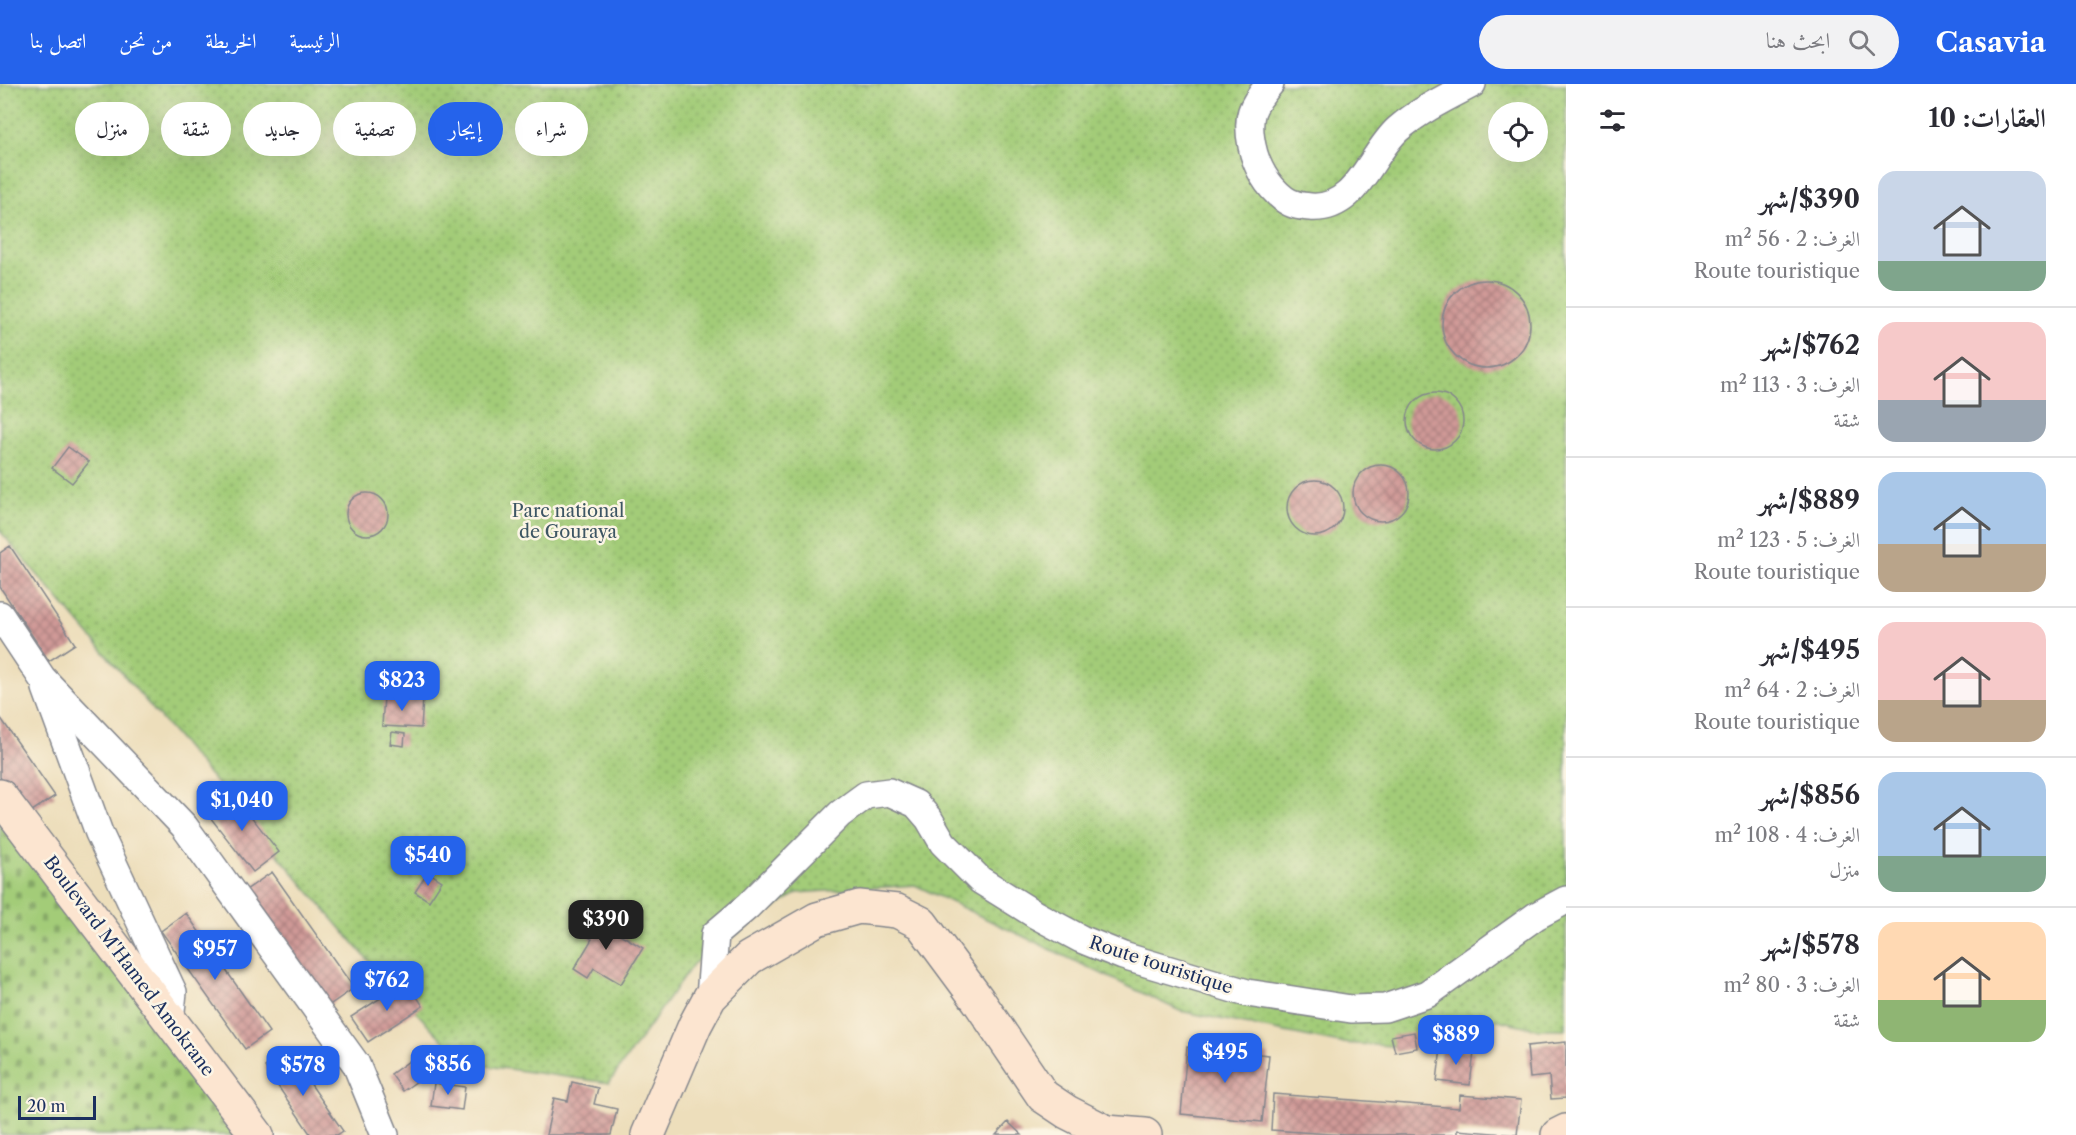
<!DOCTYPE html>
<html lang="ar">
<head>
<meta charset="utf-8">
<style>
  :root { --surface:#fff; --page:#f2f2f3; --text:#2b2b33; --muted:#7c7c81; --line:#e1e1e2; --accent:#2563eb }
  body { margin:0; font-family:"Libre Caslon Text",Amiri,serif; background:var(--page); color:var(--text); direction:rtl; height:100vh; display:flex; flex-direction:column; font-size:22px; white-space:nowrap }
  * { box-sizing:border-box; margin:0 }
  p { font-size:20px; color:var(--muted) }
  .icon { flex:none; width:33px; height:33px; fill:none; stroke:currentColor; stroke-width:2; stroke-linecap:round; stroke-linejoin:round }
  .map { position:relative; flex:1; overflow:hidden; direction:ltr }
  .sheet { display:flex; flex-direction:column; background:var(--surface); width:510px }
  .sheet>* { flex:none }
  .hud { position:absolute; left:18px; top:18px; width:570px; height:54px; direction:rtl; display:flex; gap:12px }
  .controls { position:absolute; left:1488px; top:18px; display:grid; gap:12px }
  .controls a { display:grid; place-items:center; width:60px; height:60px; border-radius:50%; background:var(--surface); box-shadow:0 6px 24px #0002; font-size:30px }
  .scale { position:absolute; left:18px; bottom:15px; width:78px; box-sizing:border-box; padding-left:6px; border:3px solid #1b2f5e; border-top:0; font-size:16px; line-height:21px; white-space:nowrap; color:#1b2f5e; -webkit-text-stroke:4px #fcf5e5; paint-order:stroke }
  .price { position:absolute; translate:-50% -51px; padding:0 14px; border-radius:12px; background:var(--accent); color:#fff; font-size:20px; line-height:39px; filter:drop-shadow(0 2px 3px #0008) }
  .price::after { content:''; position:absolute; left:50%; top:36px; width:18px; height:14px; margin-left:-9px; background:inherit; clip-path:polygon(0 0,100% 0,50% 100%) }
  .price.selected { background:#222; color:#fff }
  ul { padding:0; list-style:none }
  li { display:flex; align-items:center; gap:18px; height:150px; padding:0 30px }
  li+li { border-top:2px solid var(--line) }
  li span { display:grid; place-items:center; flex:none; width:168px; height:120px; border-radius:18px; color:#555 }
  li>.icon { margin-inline-start:auto }
  span .icon { width:72px; height:72px; fill:#fffc; stroke-width:1 }
  li b { font-size:26px }
  h2 { display:flex; justify-content:space-between; align-items:center; height:72px; padding:0 30px; font-size:26px }
  .pill { padding:0 21px; border-radius:27px; background:var(--surface); box-shadow:0 6px 24px #0002; font-size:21px; line-height:54px }
  .pill.selected { background:var(--accent); color:#fff }
  header { display:flex; align-items:center; gap:36px; box-sizing:border-box; height:84px; padding:0 30px; background:var(--accent); color:#fff }
  header strong { font-size:28px }
  nav { display:flex; gap:33px; margin-inline-start:auto; font-size:21px }
  .search { width:420px; height:54px; background:var(--page); display:flex; align-items:center; gap:15px; box-sizing:border-box; padding:0 21px; border-radius:33px; color:var(--muted); font-size:22px }
  main { display:flex; flex:1; min-height:0 }
  .map>svg:first-child { display:block }
  .cemetery { fill:url(#cemetery-stones); stroke:#5f7e6b; stroke-width:1.5 }
  .park { fill:url(#park-dots); stroke:#5f7e6b; stroke-width:1.5; fill-rule:evenodd }
  .building { fill:url(#building-cross-hatch) }
  .lines { fill:none; stroke-linecap:round; stroke-linejoin:round }
  .street-casing { stroke:#84868c; stroke-width:30 }
  .secondary-casing { stroke:#84868c; stroke-width:36 }
  .street { stroke:#fff; stroke-width:27 }
  .secondary { stroke:#fce5d0; stroke-width:33 }
  .labels { text-anchor:middle; stroke-width:5; stroke-linejoin:round; paint-order:stroke }
  .park-label { font-size:18px; fill:#3d5664; stroke:#fcf5e5 }
  .street-label { font-size:18px; fill:#1b2f5e; stroke:#fcf5e5 }
</style>
</head>
<body>
<header>
<strong>Casavia</strong>
<div class="search"><svg class="icon" aria-label="search" viewBox="0 0 24 24"><circle cx="10" cy="10" r="6"/><path d="M15 15l6 6"/></svg>ابحث هنا</div>
<nav><a>الرئيسية</a><a>الخريطة</a><a>من نحن</a><a>اتصل بنا</a></nav>
</header>
<main>
<section class="sheet">
<h2>العقارات: 10<svg class="icon" aria-label="filters" viewBox="0 0 24 24"><path d="M4 7h16M4 17h16"/><circle cx="9" cy="7" r="2"/><circle cx="15" cy="17" r="2"/></svg></h2>
<ul>
<li><span style="background:linear-gradient(#c9d6e8 75%,#7fa58c 0)"><svg class="icon" aria-label="home" viewBox="0 0 24 24"><path d="M3 11l9-7 9 7M6 9v11h12V9"/></svg></span><div><b>$390/شهر</b><p>الغرف: 2 · 56 m²</p><p>Route touristique</p></div></li>
<li><span style="background:linear-gradient(#f6c9c9 65%,#9aa5b1 0)"><svg class="icon" aria-label="home" viewBox="0 0 24 24"><path d="M3 11l9-7 9 7M6 9v11h12V9"/></svg></span><div><b>$762/شهر</b><p>الغرف: 3 · 113 m²</p><p>شقة</p></div></li>
<li><span style="background:linear-gradient(#a9c7e8 60%,#b9a48a 0)"><svg class="icon" aria-label="home" viewBox="0 0 24 24"><path d="M3 11l9-7 9 7M6 9v11h12V9"/></svg></span><div><b>$889/شهر</b><p>الغرف: 5 · 123 m²</p><p>Route touristique</p></div></li>
<li><span style="background:linear-gradient(#f6c9c9 65%,#b9a48a 0)"><svg class="icon" aria-label="home" viewBox="0 0 24 24"><path d="M3 11l9-7 9 7M6 9v11h12V9"/></svg></span><div><b>$495/شهر</b><p>الغرف: 2 · 64 m²</p><p>Route touristique</p></div></li>
<li><span style="background:linear-gradient(#a9c7e8 70%,#7fa58c 0)"><svg class="icon" aria-label="home" viewBox="0 0 24 24"><path d="M3 11l9-7 9 7M6 9v11h12V9"/></svg></span><div><b>$856/شهر</b><p>الغرف: 4 · 108 m²</p><p>منزل</p></div></li>
<li><span style="background:linear-gradient(#ffd9b3 65%,#8fb573 0)"><svg class="icon" aria-label="home" viewBox="0 0 24 24"><path d="M3 11l9-7 9 7M6 9v11h12V9"/></svg></span><div><b>$578/شهر</b><p>الغرف: 3 · 80 m²</p><p>شقة</p></div></li>
</ul>
</section>
<div class="map">
<svg width="1566" height="1051" viewBox="0 0 1566 1051">
  <defs>
    <pattern id="cemetery-stones" width="16" height="16" patternUnits="userSpaceOnUse" patternTransform="scale(1.5)"><rect width="16" height="16" fill="#a3cc78"/><path d="M2 7V4a2 2 0 0 1 4 0v3zM10 15v-3a2 2 0 0 1 4 0v3z" fill="#84a666"/></pattern>
    <pattern id="park-dots" width="8" height="8" patternUnits="userSpaceOnUse" patternTransform="scale(1.5)"><rect width="8" height="8" fill="#a3cc78"/><path d="M2 2h.1M6 6h.1" fill="none" stroke="#84a666" stroke-width="1.8" stroke-linecap="round"/></pattern>
    <pattern id="building-cross-hatch" width="8" height="8" patternUnits="userSpaceOnUse" patternTransform="scale(1.5)"><rect width="8" height="8" fill="#d09a97"/><path d="M0 0l8 8M0 8l8-8" fill="none" stroke="#a87e7e"/></pattern>
  </defs>
  <rect width="100%" height="100%" fill="#fcf5e5"/>
  <filter id="ink" filterUnits="userSpaceOnUse"><feTurbulence type="fractalNoise" baseFrequency=".0167" numOctaves="2"/><feDisplacementMap in="SourceGraphic" scale="12" xChannelSelector="R" yChannelSelector="G"/><feConvolveMatrix kernelMatrix="1 2 1 2 8 2 1 2 1" color-interpolation-filters="sRGB"/></filter>
  <filter id="wash" filterUnits="userSpaceOnUse"><feTurbulence type="fractalNoise" baseFrequency=".008" numOctaves="4" result="noise"/><feDisplacementMap in="SourceGraphic" scale="24" xChannelSelector="R" yChannelSelector="G"/><feGaussianBlur stdDeviation="1.35" result="paint"/><feColorMatrix in="noise" values="0 0 0 0 0 0 0 0 0 0 0 0 0 0 0 0 0 1.4 0 .05"/><feComposite in="paint" operator="in"/></filter>
  <g filter="url(#wash)">
    <rect width="100%" height="100%" fill="#eddebb"/>
    <!-- cemetery -->
    <path class="cemetery" d="M 0,712 L 257,1051 L 0,1051 Z"/>
    <!-- park -->
    <path class="park" d="M 0,0 L 1566,0 L 1566,945 L 1538,945 L 1471,930 L 1420,955 L 1393,962 L 1340,959 L 1180,927 L 915,801 L 797,809 L 693,880 L 609,999 L 465,979 L 386,897 L 0,447 ZM 1498,28 L 1538,28 L 1538,68 L 1498,68 Z"/>
    <g id="blocks">
      <!-- building -->
      <path class="building" d="M1442 240a44 44 0 1 1 88 0a44 44 0 1 1-88 0Z
        M1407 337a28 28 0 1 1 56 0a28 28 0 1 1-56 0Z
        M 68,363 L 89,378 L 72,399 L 52,384 Z
        M1353 409a28 28 0 1 1 56 0a28 28 0 1 1-56 0Z
        M1287 424a28 28 0 1 1 56 0a28 28 0 1 1-56 0Z
        M346 430a21 21 0 1 1 42 0a21 21 0 1 1-42 0Z
        M 10,462 L 75,560 L 49,577 L 0,503 L 0,469 Z
        M 384,612 L 423,615 L 421,644 L 382,642 Z
        M 0,633 L 55,712 L 26,731 L 0,693 Z
        M 392,648 L 405,650 L 404,662 L 390,660 Z
        M 232,708 L 279,768 L 253,788 L 206,728 Z
        M 272,788 L 354,904 L 328,922 L 246,806 Z
        M 428,788 L 442,797 L 429,817 L 415,808 Z
        M 186,829 L 269,948 L 245,965 L 161,847 Z
        M 585,829 L 643,864 L 621,900 L 594,884 L 588,894 L 574,885 L 592,855 L 575,845 Z
        M 407,897 L 423,922 L 368,958 L 351,933 Z
        M 1414,948 L 1417,964 L 1395,968 L 1391,952 Z
        M 1566,958 L 1566,1014 L 1551,1015 L 1549,992 L 1530,994 L 1527,962 Z
        M 1187,963 L 1269,971 L 1262,1038 L 1181,1030 Z
        M 1441,964 L 1474,968 L 1470,1001 L 1437,997 Z
        M 288,967 L 343,1047 L 337,1051 L 311,1051 L 265,983 Z
        M 412,975 L 424,992 L 403,1007 L 391,990 Z
        M 572,998 L 598,1004 L 594,1020 L 617,1025 L 611,1051 L 546,1051 L 554,1014 L 568,1017 Z
        M 434,999 L 465,1003 L 462,1026 L 431,1022 Z
        M 1273,1010 L 1459,1024 L 1460,1011 L 1521,1016 L 1517,1051 L 1457,1046 L 1457,1051 L 1345,1051 L 1271,1046 Z
        M 1008,1038 L 1022,1051 L 996,1051 Z"/>
    </g>
  </g>
  <g filter="url(#ink)">
    <use href="#blocks" fill-opacity="0" stroke="#84868c" stroke-width="1.5"/>
    <g class="lines">
      <defs>
        <path id="street" d="M 1270,0 C 1251,22 1246,32 1252,62 C 1256,82 1267,102 1284,115 C 1292,121 1300,122 1310,123 C 1357,127 1370,70 1398,45 C 1420,26 1447,13 1472,0
          M 0,531 L 42,594 L 184,742 L 356,980 L 385,1051
          M 46,604 L 99,749 L 173,908 L 170,937
          M 710,913 L 715,850 L 748,822 L 840,730 L 866,711 L 889,708 L 916,720 L 929,735 L 943,759 L 980,796 L 1036,831 L 1081,855 L 1123,872 L 1247,909 L 1351,925 L 1385,924 L 1427,910 L 1536,832 L 1566,816"/>
        <path id="secondary" d="M 0,712 L 257,1051
          M 648,1051 L 695,941 L 710,913 L 749,874 L 817,835 L 859,823 L 897,827 L 921,839 L 978,916 L 1043,1012 L 1067,1028 L 1106,1048 L 1145,1051
          M 1558,1051 L 1566,1047"/>
      </defs>
      <!-- street casing -->
      <use href="#street" class="street-casing"/>
      <!-- secondary casing -->
      <use href="#secondary" class="secondary-casing"/>
      <!-- street -->
      <use href="#street" class="street"/>
      <!-- secondary -->
      <use href="#secondary" class="secondary"/>
    </g>
  </g>
  <g class="labels">
    <!-- park labels -->
    <g class="park-label">
      <text x="568" y="433">Parc national<tspan x="568" dy="21">de Gouraya</tspan></text>
    </g>
    <!-- street labels -->
    <g class="street-label">
      <text transform="translate(1161 881) rotate(18)" y="6">Route touristique</text>
      <text transform="translate(129 882) rotate(53)" y="6">Boulevard M'Hamed Amokrane</text>
    </g>
  </g>
</svg>
<div class="controls">
<a><svg class="icon" aria-label="locate" viewBox="0 0 24 24"><circle cx="12" cy="12" r="6"/><path d="M12 2v4M12 18v4M2 12h4M18 12h4"/></svg></a>
</div>
<div class="scale">20 m</div>
<b class="price" style="left:402px;top:628px">$823</b>
<b class="price" style="left:242px;top:748px">$1,040</b>
<b class="price" style="left:428px;top:803px">$540</b>
<b class="price selected" style="left:606px;top:867px">$390</b>
<b class="price" style="left:215px;top:897px">$957</b>
<b class="price" style="left:387px;top:928px">$762</b>
<b class="price" style="left:1456px;top:982px">$889</b>
<b class="price" style="left:1225px;top:1000px">$495</b>
<b class="price" style="left:448px;top:1012px">$856</b>
<b class="price" style="left:303px;top:1013px">$578</b>
<div class="hud">
<a class="pill">شراء</a>
<a class="pill selected">إيجار</a>
<a class="pill">تصفية</a>
<a class="pill">جديد</a>
<a class="pill">شقة</a>
<a class="pill">منزل</a>
</div>
</div>
</main>
</body>
</html>
